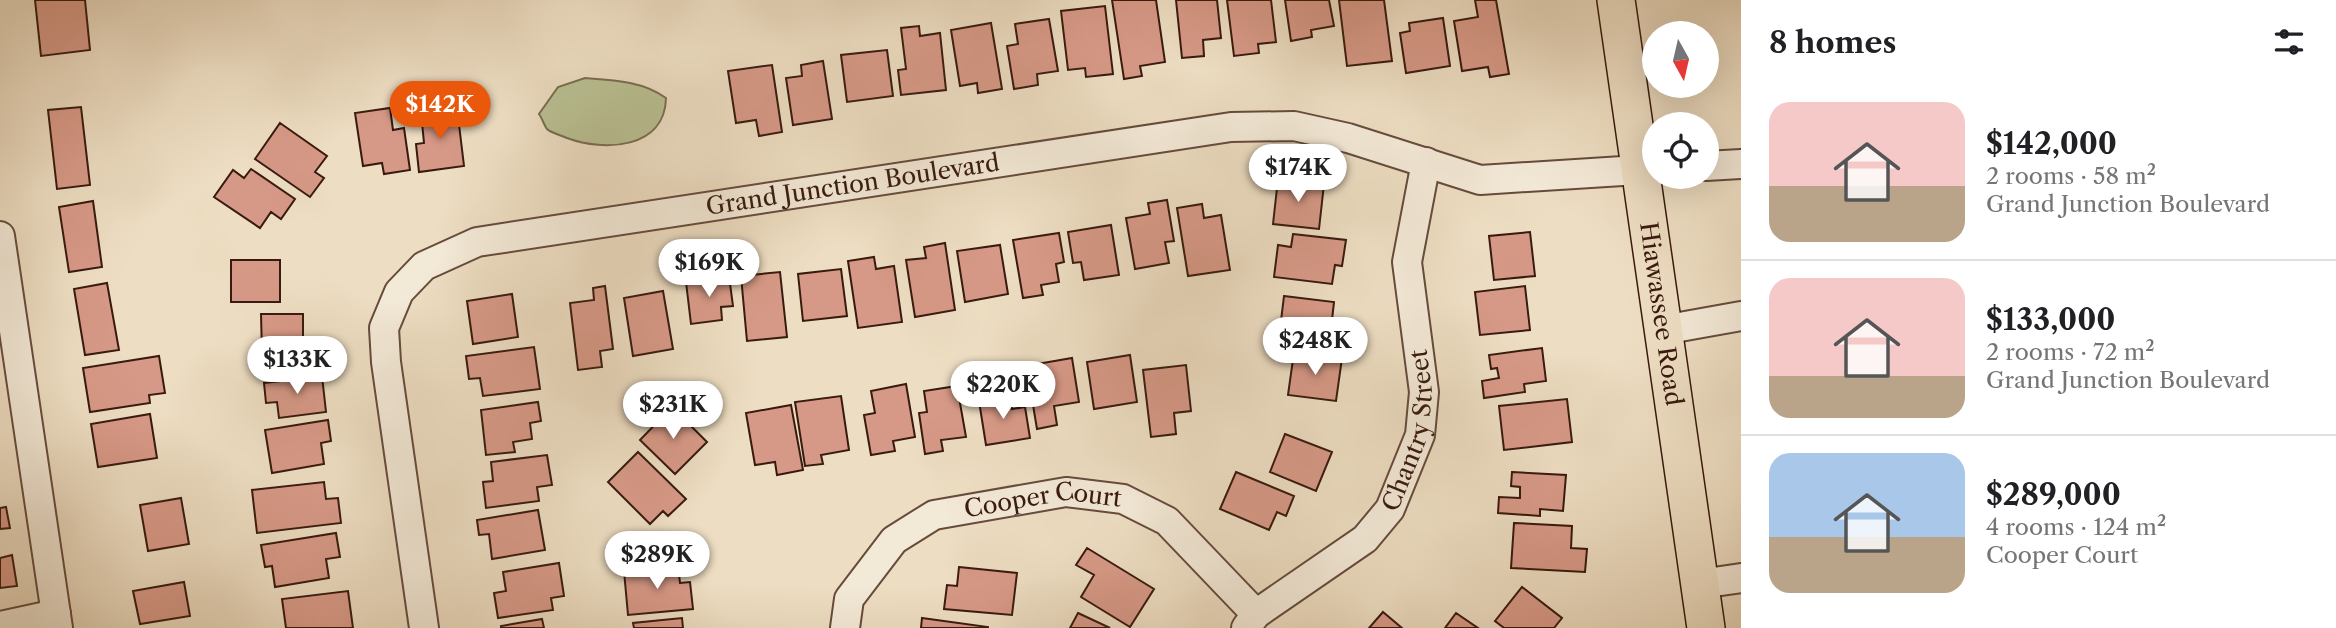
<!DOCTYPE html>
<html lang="en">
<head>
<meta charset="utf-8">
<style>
  :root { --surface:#fff; --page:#f2f2f2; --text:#202124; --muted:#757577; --line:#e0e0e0; --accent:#ea580c }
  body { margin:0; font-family:"Libre Caslon Text",serif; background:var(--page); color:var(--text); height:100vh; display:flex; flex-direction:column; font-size:26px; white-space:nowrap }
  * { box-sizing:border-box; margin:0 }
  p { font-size:23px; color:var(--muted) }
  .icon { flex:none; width:38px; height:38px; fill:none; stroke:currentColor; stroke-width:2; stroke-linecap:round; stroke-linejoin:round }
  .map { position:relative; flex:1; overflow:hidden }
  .sheet { display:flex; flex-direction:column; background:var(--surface); width:595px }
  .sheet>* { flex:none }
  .needle { width:46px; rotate:172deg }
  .fabs { position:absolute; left:1642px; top:21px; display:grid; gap:14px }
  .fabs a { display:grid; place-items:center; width:77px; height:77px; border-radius:50%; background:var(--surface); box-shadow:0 7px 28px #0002; font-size:35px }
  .price { position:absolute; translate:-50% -60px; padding:0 16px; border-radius:24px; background:#fff; color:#222; font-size:23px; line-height:46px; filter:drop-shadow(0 2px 4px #0008) }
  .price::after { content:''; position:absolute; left:50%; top:42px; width:21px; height:16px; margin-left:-10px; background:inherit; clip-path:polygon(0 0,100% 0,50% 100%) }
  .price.on { background:var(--accent); color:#fff }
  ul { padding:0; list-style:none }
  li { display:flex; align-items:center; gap:21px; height:175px; padding:0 28px }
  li+li { border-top:2px solid var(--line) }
  li span { display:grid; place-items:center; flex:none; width:196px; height:140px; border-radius:21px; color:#555 }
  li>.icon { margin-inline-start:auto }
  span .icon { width:84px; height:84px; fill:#fffc; stroke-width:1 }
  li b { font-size:30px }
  h2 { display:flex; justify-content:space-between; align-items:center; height:84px; padding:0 28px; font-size:30px }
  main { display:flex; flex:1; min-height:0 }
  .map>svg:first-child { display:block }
  .green { fill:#b9c093; stroke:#796d51; stroke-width:2 }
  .building { fill:#d79987; stroke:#391a0f; stroke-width:2 }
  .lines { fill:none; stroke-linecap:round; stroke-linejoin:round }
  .minor-casing { stroke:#664b3c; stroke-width:32 }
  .major-casing { stroke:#391a0f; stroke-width:40 }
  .minor { stroke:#f3e9d7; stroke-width:28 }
  .major { stroke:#edddc2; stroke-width:37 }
  .labels { text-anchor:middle; stroke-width:6; stroke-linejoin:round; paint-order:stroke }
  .street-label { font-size:24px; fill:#391a0f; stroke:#f3e9d7 }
</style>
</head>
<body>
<main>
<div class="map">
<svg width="1741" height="628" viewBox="0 0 1741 628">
  <rect width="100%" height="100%" fill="#edddc2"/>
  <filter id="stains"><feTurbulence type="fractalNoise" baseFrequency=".00286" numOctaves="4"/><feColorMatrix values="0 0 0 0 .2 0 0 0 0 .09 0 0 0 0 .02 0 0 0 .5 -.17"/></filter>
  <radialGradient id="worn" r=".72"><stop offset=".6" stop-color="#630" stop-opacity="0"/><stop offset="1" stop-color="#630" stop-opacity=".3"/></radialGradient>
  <!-- green -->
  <path class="green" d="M 585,78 C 613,80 643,81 666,98 C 665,149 604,152 567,138 C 561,135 551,133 547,129 C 544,125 542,118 539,114 L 558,87 Z"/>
  <!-- building -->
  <path class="building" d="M 35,0 L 85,0 L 90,50 L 41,56 Z
    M 1112,0 L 1156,0 L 1165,62 L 1140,66 L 1142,76 L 1124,79 Z
    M 1176,0 L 1217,0 L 1221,38 L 1203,40 L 1204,56 L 1182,58 Z
    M 1227,0 L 1271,0 L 1276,42 L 1258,44 L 1259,53 L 1234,56 Z
    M 1285,0 L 1329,0 L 1334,26 L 1311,30 L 1312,37 L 1291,41 Z
    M 1339,0 L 1384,0 L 1392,61 L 1347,66 Z
    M 1475,0 L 1496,0 L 1509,74 L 1490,77 L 1488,67 L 1462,71 L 1454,21 L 1478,17 Z
    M 1105,6 L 1113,74 L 1086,77 L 1085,68 L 1068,70 L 1061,11 Z
    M 1443,18 L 1450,66 L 1406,73 L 1400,33 L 1410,31 L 1409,23 Z
    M 1049,19 L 1058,71 L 1037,74 L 1038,85 L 1014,89 L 1007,46 L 1018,44 L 1015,24 Z
    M 991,23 L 1002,89 L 978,93 L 977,83 L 960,86 L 951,30 Z
    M 919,26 L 920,36 L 940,33 L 946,90 L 901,95 L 898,70 L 906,69 L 901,28 Z
    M 887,50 L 893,96 L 847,102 L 841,55 Z
    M 823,61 L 832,119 L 793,125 L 786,78 L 802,76 L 801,65 Z
    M 772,65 L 782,132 L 759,136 L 756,120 L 736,123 L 728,71 Z
    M 81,107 L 90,185 L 57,189 L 48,110 Z
    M 390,108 L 393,130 L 404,128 L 410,170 L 384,174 L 382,163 L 363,166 L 355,113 Z
    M 457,108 L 464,166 L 419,172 L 416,144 L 424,143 L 421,112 Z
    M 280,123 L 327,156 L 315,172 L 324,178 L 310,197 L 255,159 Z
    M 251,169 L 295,199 L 281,219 L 271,212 L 260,228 L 214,197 L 233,170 L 244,178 Z
    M 1278,179 L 1324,184 L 1319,229 L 1273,224 Z
    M 1167,200 L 1174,241 L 1165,242 L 1169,263 L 1135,269 L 1126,218 L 1150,214 L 1148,203 Z
    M 93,201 L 102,267 L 69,272 L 59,207 Z
    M 1202,204 L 1204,218 L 1221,215 L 1230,270 L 1188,276 L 1177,208 Z
    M 1111,225 L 1119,275 L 1084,280 L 1081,262 L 1073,263 L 1068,232 Z
    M 1530,232 L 1535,276 L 1494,280 L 1489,236 Z
    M 1059,233 L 1064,262 L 1056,264 L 1059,282 L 1041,285 L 1043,295 L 1023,298 L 1013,240 Z
    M 1293,234 L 1346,240 L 1342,266 L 1335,265 L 1332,284 L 1274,277 L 1278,245 L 1291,247 Z
    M 945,243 L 955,310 L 915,317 L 906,260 L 926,258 L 924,247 Z
    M 1000,245 L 1008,294 L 965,302 L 957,251 Z
    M 874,257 L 876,269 L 894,266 L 902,322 L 858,328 L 848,261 Z
    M 231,260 L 280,260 L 280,302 L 231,302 Z
    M 841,269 L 847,316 L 803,321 L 798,274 Z
    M 780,272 L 787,337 L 747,341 L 741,276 Z
    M 729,276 L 733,306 L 721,307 L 722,320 L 691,324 L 686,282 Z
    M 107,283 L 119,350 L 85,355 L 74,289 Z
    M 605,286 L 613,349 L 600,351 L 602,367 L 578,370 L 570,303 L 594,300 L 593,288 Z
    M 1525,286 L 1530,330 L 1480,335 L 1475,292 Z
    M 663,291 L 673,349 L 633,356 L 624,298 Z
    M 512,294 L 518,337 L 473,344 L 467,301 Z
    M 1284,296 L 1334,302 L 1332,320 L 1343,321 L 1340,350 L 1298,345 L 1300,332 L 1280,329 Z
    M 261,314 L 303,314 L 303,354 L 262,354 Z
    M 534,347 L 540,389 L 483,396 L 480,378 L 469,379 L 466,356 Z
    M 1542,348 L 1546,381 L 1524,384 L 1525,392 L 1484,398 L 1482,381 L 1499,378 L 1497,368 L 1491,369 L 1489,355 Z
    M 1294,352 L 1342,358 L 1336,401 L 1288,395 Z
    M 1130,355 L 1137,402 L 1094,409 L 1087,362 Z
    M 159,356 L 165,393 L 149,395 L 150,403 L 90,412 L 83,368 Z
    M 1072,358 L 1079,402 L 1054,406 L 1057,425 L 1037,429 L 1030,387 L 1041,385 L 1037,364 Z
    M 1186,365 L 1191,411 L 1174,413 L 1176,434 L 1151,437 L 1143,370 Z
    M 322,376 L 326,412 L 279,418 L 277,402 L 266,403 L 264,383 Z
    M 906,384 L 915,437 L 893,441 L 895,451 L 871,455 L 864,415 L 875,413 L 871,391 Z
    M 957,386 L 966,437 L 941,440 L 943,451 L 925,454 L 919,413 L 927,412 L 924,391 Z
    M 841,396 L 849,450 L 821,455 L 823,464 L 805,466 L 795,402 Z
    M 1009,397 L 1012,409 L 1025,407 L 1030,438 L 986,445 L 979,401 Z
    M 1567,399 L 1572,442 L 1504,450 L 1499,406 Z
    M 538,402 L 541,421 L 530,423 L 532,439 L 513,442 L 515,452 L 486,455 L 481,410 Z
    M 791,405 L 803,470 L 777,475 L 775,462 L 755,465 L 746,413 Z
    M 672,407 L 707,442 L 675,474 L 640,440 Z
    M 150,414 L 157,458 L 98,467 L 91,424 Z
    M 328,420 L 331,441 L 321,443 L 324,464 L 272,473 L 265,430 Z
    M 1285,434 L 1332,452 L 1316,491 L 1270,472 Z
    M 638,452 L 686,499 L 668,516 L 663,511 L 650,524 L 608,482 Z
    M 547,455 L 552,485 L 537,487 L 539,501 L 486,508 L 483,482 L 493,481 L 491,462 Z
    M 1236,472 L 1294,496 L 1286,516 L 1277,512 L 1269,530 L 1220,509 Z
    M 1512,472 L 1566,475 L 1563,511 L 1540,509 L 1540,516 L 1498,513 L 1499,497 L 1520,498 L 1520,487 L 1511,486 Z
    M 324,482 L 326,499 L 338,498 L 341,523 L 257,533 L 252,490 Z
    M 181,498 L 189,544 L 148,551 L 140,505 Z
    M 6,507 L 10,528 L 0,529 L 0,508 Z
    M 538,510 L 545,550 L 492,559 L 489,534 L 479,535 L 477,520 Z
    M 1514,523 L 1572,526 L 1571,548 L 1587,549 L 1585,572 L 1511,568 Z
    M 336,533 L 340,557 L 326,559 L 329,578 L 275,587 L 272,566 L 265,567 L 261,545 Z
    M 1087,548 L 1154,589 L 1130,627 L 1081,597 L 1094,575 L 1076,565 Z
    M 12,555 L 17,586 L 0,588 L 0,558 Z
    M 559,563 L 564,596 L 551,598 L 553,610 L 498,618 L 494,593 L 506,591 L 503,572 Z
    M 678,565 L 680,583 L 690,582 L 693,609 L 628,615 L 624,571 Z
    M 959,567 L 1017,573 L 1012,615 L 944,609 L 947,585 L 957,586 Z
    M 184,582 L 190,616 L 140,624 L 133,591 Z
    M 1522,587 L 1562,618 L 1554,628 L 1504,628 L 1495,621 Z
    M 348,591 L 353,628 L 286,628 L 282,599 Z
    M 1383,612 L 1402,628 L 1369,628 Z
    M 1078,613 L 1110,628 L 1070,628 Z
    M 1456,613 L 1478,628 L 1445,628 Z
    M 682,618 L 683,628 L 634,628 L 633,623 Z
    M 922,618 L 988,627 L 988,628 L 921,628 Z
    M 542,619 L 544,628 L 501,628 L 501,626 Z"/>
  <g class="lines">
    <defs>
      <g id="minor">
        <path d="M 1706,166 L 1741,164"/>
        <path d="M 0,236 L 58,628"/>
        <path d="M 1663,330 L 1741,316"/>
        <path d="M 1700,584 L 1741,578"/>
        <path d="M 0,626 L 56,614"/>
        <path id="s1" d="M 424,628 L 386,362 L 384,328 L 399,292 L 424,266 L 477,242 L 1231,127 L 1294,126 L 1348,138 L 1480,180 L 1654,169"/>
        <path id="s2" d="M 845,628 L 849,599 L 894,540 L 934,515 L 1066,492 L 1123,499 L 1167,521 L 1256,614"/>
        <path id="s3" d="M 1246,628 L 1256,614 L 1365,539 L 1390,509 L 1420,435 L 1424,392 L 1407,262 L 1426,162"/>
      </g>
      <g id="major">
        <path id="s4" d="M 1616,0 L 1706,628"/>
      </g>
    </defs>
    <!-- minor casing -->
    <use href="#minor" class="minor-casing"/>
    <!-- major casing -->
    <use href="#major" class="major-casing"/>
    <!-- minor -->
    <use href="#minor" class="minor"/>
    <!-- major -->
    <use href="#major" class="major"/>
  </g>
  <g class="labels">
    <!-- street labels -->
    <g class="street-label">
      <text dy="8" stroke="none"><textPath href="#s1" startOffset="816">Grand Junction Boulevard</textPath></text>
      <text dy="8" stroke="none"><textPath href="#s4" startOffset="317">Hiawassee Road</textPath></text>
      <text dy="8" stroke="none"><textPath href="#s3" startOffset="271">Chantry Street</textPath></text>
      <text dy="8" stroke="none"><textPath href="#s2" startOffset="261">Cooper Court</textPath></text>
    </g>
  </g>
  <rect width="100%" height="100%" filter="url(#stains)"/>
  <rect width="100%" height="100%" fill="url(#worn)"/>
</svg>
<div class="fabs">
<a><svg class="needle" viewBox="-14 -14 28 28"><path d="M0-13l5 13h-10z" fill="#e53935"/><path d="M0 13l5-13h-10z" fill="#757577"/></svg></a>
<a><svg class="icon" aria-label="locate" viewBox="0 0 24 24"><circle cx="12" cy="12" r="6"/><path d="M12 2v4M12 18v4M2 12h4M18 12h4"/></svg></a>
</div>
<b class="price on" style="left:440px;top:141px">$142K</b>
<b class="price" style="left:1298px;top:204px">$174K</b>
<b class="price" style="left:709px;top:299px">$169K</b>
<b class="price" style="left:1315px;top:377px">$248K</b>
<b class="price" style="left:297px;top:396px">$133K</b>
<b class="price" style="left:1003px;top:421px">$220K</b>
<b class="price" style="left:673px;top:441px">$231K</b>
<b class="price" style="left:657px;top:591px">$289K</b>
</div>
<section class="sheet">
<h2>8 homes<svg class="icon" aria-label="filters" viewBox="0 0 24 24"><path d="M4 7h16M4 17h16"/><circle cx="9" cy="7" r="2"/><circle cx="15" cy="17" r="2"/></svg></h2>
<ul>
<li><span style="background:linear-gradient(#f6c9c9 60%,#b9a48a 0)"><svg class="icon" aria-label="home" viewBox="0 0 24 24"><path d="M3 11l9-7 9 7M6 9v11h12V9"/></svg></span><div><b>$142,000</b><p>2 rooms · 58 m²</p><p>Grand Junction Boulevard</p></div></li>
<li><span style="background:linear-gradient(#f6c9c9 70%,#b9a48a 0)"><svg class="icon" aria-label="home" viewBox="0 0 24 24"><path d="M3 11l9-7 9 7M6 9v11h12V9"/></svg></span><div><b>$133,000</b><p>2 rooms · 72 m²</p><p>Grand Junction Boulevard</p></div></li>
<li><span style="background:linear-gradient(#a9c7e8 60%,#b9a48a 0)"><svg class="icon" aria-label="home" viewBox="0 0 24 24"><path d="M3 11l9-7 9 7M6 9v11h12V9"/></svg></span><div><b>$289,000</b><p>4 rooms · 124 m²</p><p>Cooper Court</p></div></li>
</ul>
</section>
</main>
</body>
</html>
